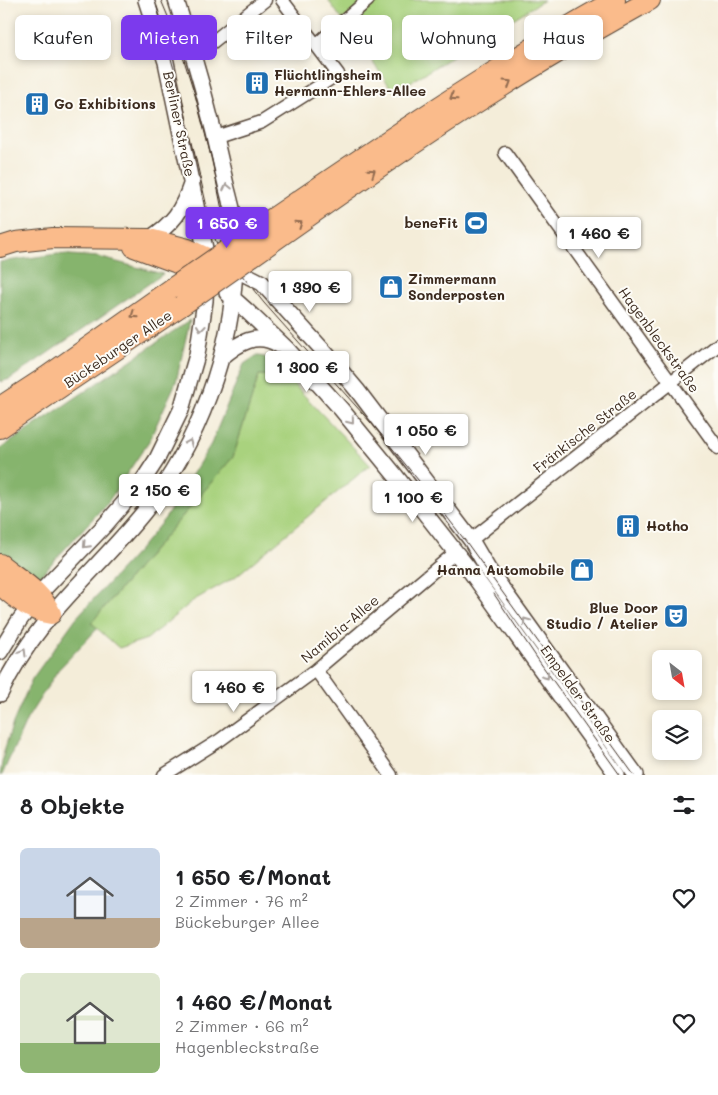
<!DOCTYPE html>
<html lang="de">
<head>
<meta charset="utf-8">
<style>
  :root { --surface:#fff; --page:#f2f2f2; --text:#202124; --muted:#757577; --accent:#7c3aed }
  body { margin:0; font-family:Mali,sans-serif; background:var(--page); color:var(--text); height:100vh; display:flex; flex-direction:column; font-size:19px; white-space:nowrap }
  * { box-sizing:border-box; margin:0 }
  p { font-size:16px; color:var(--muted) }
  .icon { flex:none; width:28px; height:28px; fill:none; stroke:currentColor; stroke-width:2; stroke-linecap:round; stroke-linejoin:round }
  .map { position:relative; height:775px; overflow:hidden }
  .panel { display:flex; flex-direction:column; background:var(--surface); flex:1 }
  .panel>* { flex:none }
  .guide { position:absolute; left:15px; top:15px; width:689px; height:45px; display:flex; gap:10px }
  .needle { width:32px; rotate:149deg }
  .buttons { position:absolute; left:652px; top:650px; display:grid; gap:10px }
  .buttons a { display:grid; place-items:center; width:50px; height:50px; border-radius:8px; background:var(--surface); box-shadow:0 2px 8px #0003; font-size:25px }
  .price { position:absolute; translate:-50% -42px; padding:0 11px; border-radius:5px; background:#fff; color:#222; font-size:16px; line-height:32px; filter:drop-shadow(0 1px 2px #0008) }
  .price::after { content:''; position:absolute; left:50%; top:30px; width:15px; height:11px; margin-left:-8px; background:inherit; clip-path:polygon(0 0,100% 0,50% 100%) }
  .price.active { background:var(--accent); color:#fff }
  ul { padding:0; list-style:none }
  li { display:flex; align-items:center; gap:15px; height:125px; padding:0 20px }
  li span { display:grid; place-items:center; flex:none; width:140px; height:100px; border-radius:8px; color:#555 }
  li>.icon { margin-inline-start:auto }
  span .icon { width:60px; height:60px; fill:#fffc; stroke-width:1 }
  li b { font-size:21px }
  h2 { display:flex; justify-content:space-between; align-items:center; height:60px; padding:0 20px; font-size:21px }
  .tag { padding:0 18px; border-radius:8px; background:var(--surface); box-shadow:0 2px 8px #0003; font-size:18px; line-height:45px }
  .tag.active { background:var(--accent); color:#fff }
  .map>svg:first-child { display:block }
  .green { fill:#a9d27e; stroke:#727e4e }
  .forest { fill:#86b46d; stroke:#606f46 }
  .lines { fill:none; stroke-linecap:round; stroke-linejoin:round }
  .minor-casing { stroke:#57473a; stroke-width:15 }
  .tertiary-casing { stroke:#57473a; stroke-width:18 }
  .trunk-casing { stroke:#57473a; stroke-width:22 }
  .minor { stroke:#fff; stroke-width:12 }
  .tertiary { stroke:#fff; stroke-width:15 }
  .trunk { stroke:#fabb8b; stroke-width:20 }
  .tram { stroke:#3b2a1e; stroke-width:1 }
  .trunk-bridge-casing { stroke:#57473a; stroke-width:22; stroke-linecap:butt }
  .trunk-bridge { stroke:#fabb8b; stroke-width:20 }
  .oneway { stroke:#916b4f }
  .oneway2 { stroke:#a79f9a }
  .labels { text-anchor:middle; stroke-width:4; stroke-linejoin:round; paint-order:stroke }
  .poi-label { font-size:14px; font-weight:bold; fill:#3b2a1e; stroke:#fdfcf7; text-anchor:start }
  .street-label { font-size:14px; fill:#3b2a1e; stroke:#fdfcf7 }
</style>
</head>
<body>
<div class="map">
<svg width="718" height="775" viewBox="0 0 718 775">
  <rect width="100%" height="100%" fill="#fdfcf7"/>
  <filter id="ink" filterUnits="userSpaceOnUse"><feTurbulence type="fractalNoise" baseFrequency=".02" numOctaves="2"/><feDisplacementMap in="SourceGraphic" scale="10" xChannelSelector="R" yChannelSelector="G"/><feConvolveMatrix kernelMatrix="1 2 1 2 8 2 1 2 1" color-interpolation-filters="sRGB"/></filter>
  <filter id="wash" filterUnits="userSpaceOnUse"><feTurbulence type="fractalNoise" baseFrequency=".0096" numOctaves="4" result="noise"/><feDisplacementMap in="SourceGraphic" scale="20" xChannelSelector="R" yChannelSelector="G"/><feGaussianBlur stdDeviation="1.12" result="paint"/><feColorMatrix in="noise" values="0 0 0 0 0 0 0 0 0 0 0 0 0 0 0 0 0 1.4 0 .05"/><feComposite in="paint" operator="in"/></filter>
  <g filter="url(#wash)">
    <rect width="100%" height="100%" fill="#f4edd9"/>
    <!-- green -->
    <path class="green" d="M 328,0 L 544,0 L 394,92 Z
      M 259,375 L 286,376 L 370,465 L 235,577 L 194,600 L 147,639 L 119,648 L 91,623 L 233,457 Z"/>
    <!-- forest -->
    <path class="forest" d="M 57,254 L 98,257 L 163,274 L 10,379 L 0,382 L 0,262 Z
      M 190,320 L 176,382 L 149,441 L 108,502 L 30,587 L 0,563 L 0,449 Z
      M 256,356 C 269,355 278,366 286,376 L 259,375 L 233,457 L 91,623 L 98,628 L 58,670 L 27,719 L 2,775 L 0,775 L 4,751 L 13,723 L 32,679 L 76,618 L 139,550 L 166,517 L 211,444 L 244,364 Z"/>
  </g>
  <g filter="url(#ink)">
    <g class="lines">
      <defs>
        <path id="minor" d="M 316,45 L 368,0
          M 194,53 L 204,49 L 265,0
          M 216,137 L 262,122 L 338,74 L 282,0
          M 505,153 L 718,448
          M 471,540 L 718,345
          M 316,670 L 391,775
          M 164,775 L 220,740 L 316,670 L 456,552"/>
        <path id="tertiary" d="M 149,239 C 174,223 182,211 192,182
          M 227,265 L 262,283 L 330,358 L 357,390 L 471,540 L 488,569 L 636,775
          M 227,293 L 246,310 L 287,349 L 341,409 L 395,475 L 468,568 L 617,775
          M 221,358 C 238,343 257,331 279,345
          M 0,652 L 19,621 L 39,594 L 105,525 L 142,482 L 157,459 L 181,410 L 197,355 L 205,301 L 207,258 L 166,62 L 146,0
          M 0,694 C 35,618 93,575 144,512 C 198,445 233,351 235,264 C 235,254 237,244 236,233 C 235,214 228,195 224,176 C 211,116 195,58 176,0"/>
        <path id="trunk" d="M 257,229 C 374,149 491,69 615,0
          M 0,247 L 16,242 L 53,238 L 149,239 L 188,249 L 207,258
          M 134,247 L 177,263 L 207,280
          M 265,247 C 343,192 421,137 503,86 C 551,55 600,28 650,0
          M 0,407 L 46,377 L 174,287
          M 0,428 L 181,306
          M 0,564 C 18,579 42,591 51,614 C 28,610 17,599 0,585"/>
      </defs>
      <!-- minor casing -->
      <use href="#minor" class="minor-casing"/>
      <!-- tertiary casing -->
      <use href="#tertiary" class="tertiary-casing"/>
      <!-- trunk casing -->
      <use href="#trunk" class="trunk-casing"/>
      <!-- minor -->
      <use href="#minor" class="minor"/>
      <!-- tertiary -->
      <use href="#tertiary" class="tertiary"/>
      <!-- trunk -->
      <use href="#trunk" class="trunk"/>
      <!-- tram -->
      <path class="tram" d="M 161,0 L 177,38 L 195,95 L 212,160 L 227,235 L 237,269 L 264,303 L 380,433 L 427,491 L 467,543 L 634,775
        M 157,7 L 182,99 L 213,233 L 219,250 L 235,277
        M 494,594 L 539,661 L 620,775"/>
      <defs>
        <path id="trunk-bridge" d="M 174,287 L 257,229
          M 181,306 L 265,247"/>
      </defs>
      <!-- trunk-bridge casing -->
      <use href="#trunk-bridge" class="trunk-bridge-casing"/>
      <!-- trunk-bridge -->
      <use href="#trunk-bridge" class="trunk-bridge"/>
    </g>
    <!-- one-way arrows -->
    <defs><path id="oneway-chevron" d="M-2-3.5L2.5 0L-2 3.5" fill="none" stroke-width="1.6" stroke-linecap="round" stroke-linejoin="round" transform="scale(1.25)"/></defs>
    <g class="oneway">
      <use href="#oneway-chevron" transform="translate(508 83) rotate(-32)"/>
      <use href="#oneway-chevron" transform="translate(453 97) rotate(147)"/>
      <use href="#oneway-chevron" transform="translate(372 172) rotate(-35)"/>
      <use href="#oneway-chevron" transform="translate(299 224) rotate(-35)"/>
      <use href="#oneway-chevron" transform="translate(134 315) rotate(145)"/>
    </g>
    <g class="oneway2">
      <use href="#oneway-chevron" transform="translate(227 187) rotate(-102)"/>
      <use href="#oneway-chevron" transform="translate(201 328) rotate(97)"/>
      <use href="#oneway-chevron" transform="translate(351 421) rotate(51)"/>
      <use href="#oneway-chevron" transform="translate(189 443) rotate(-67)"/>
      <use href="#oneway-chevron" transform="translate(86 545) rotate(133)"/>
      <use href="#oneway-chevron" transform="translate(526 621) rotate(-126)"/>
      <use href="#oneway-chevron" transform="translate(23 652) rotate(-59)"/>
      <use href="#oneway-chevron" transform="translate(546 676) rotate(54)"/>
    </g>
  </g>
  <!-- icons -->
  <defs>
    <symbol id="building-square" viewBox="-11 -11 22 22"><rect x="-9" y="-9" width="18" height="18" rx="4" fill="#1f6fb2" stroke="#fdfcf7"/><path d="M-4-6H4V6H1V3H-1V6H-4ZM-2.5-4.3h1.7v1.8h-1.7ZM.8-4.3h1.7v1.8H.8ZM-2.5-1h1.7V.8h-1.7ZM.8-1h1.7V.8H.8Z" fill="#fff"/></symbol>
    <symbol id="stadium-square" viewBox="-11 -11 22 22"><rect x="-9" y="-9" width="18" height="18" rx="4" fill="#1f6fb2" stroke="#fdfcf7"/><path d="M0-5a6.5 5 0 1 0 0 10a6.5 5 0 1 0 0-10ZM-3.5-1.8h7v3.6h-7Z" fill="#fff"/></symbol>
    <symbol id="shop-square" viewBox="-11 -11 22 22"><rect x="-9" y="-9" width="18" height="18" rx="4" fill="#1f6fb2" stroke="#fdfcf7"/><path d="M-5-2.5h2.3a2.7 3.5 0 0 1 5.4 0H5L5.5 6h-11ZM-1.5-2.5h3a1.5 2.3 0 0 0-3 0Z" fill="#fff"/></symbol>
    <symbol id="theatre-square" viewBox="-11 -11 22 22"><rect x="-9" y="-9" width="18" height="18" rx="4" fill="#1f6fb2" stroke="#fdfcf7"/><path d="M-5-5.5Q0-4 5-5.5V0Q5 5 0 6Q-5 5-5 0ZM-3.3-2.5H-1v1.5H-3.3ZM1-2.5H3.3v1.5H1ZM-2.8 1Q0 5.5 2.8 1Z" fill="#fff"/></symbol>
  </defs>
  <g fill-rule="evenodd">
    <use href="#building-square" x="243" y="69" width="28" height="28"/>
    <use href="#building-square" x="23" y="90" width="28" height="28"/>
    <use href="#stadium-square" x="462" y="209" width="28" height="28"/>
    <use href="#shop-square" x="377" y="273" width="28" height="28"/>
    <use href="#building-square" x="614" y="512" width="28" height="28"/>
    <use href="#shop-square" x="568" y="556" width="28" height="28"/>
    <use href="#theatre-square" x="662" y="602" width="28" height="28"/>
  </g>
  <g class="labels">
    <!-- poi labels -->
    <g class="poi-label">
      <text x="274" y="80">Flüchtlingsheim<tspan x="274" dy="16">Hermann-Ehlers-Allee</tspan></text>
      <text x="54" y="109">Go Exhibitions</text>
      <text x="458" y="228" text-anchor="end">beneFit</text>
      <text x="408" y="284">Zimmermann<tspan x="408" dy="16">Sonderposten</tspan></text>
      <text x="646" y="531">Hotho</text>
      <text x="564" y="575" text-anchor="end">Hanna Automobile</text>
      <text x="658" y="613" text-anchor="end">Blue Door<tspan x="658" dy="16">Studio / Atelier</tspan></text>
    </g>
    <!-- street labels -->
    <g class="street-label">
      <text transform="translate(179 124) rotate(78)" y="5">Berliner Straße</text>
      <text transform="translate(659 340) rotate(54)" y="5">Hagenbleckstraße</text>
      <text transform="translate(118 349) rotate(-34)" y="5">Bückeburger Allee</text>
      <text transform="translate(585 431) rotate(-38)" y="5">Fränkische Straße</text>
      <text transform="translate(340 629) rotate(-40)" y="5">Namibia-Allee</text>
      <text transform="translate(578 694) rotate(54)" y="5">Empelder Straße</text>
    </g>
  </g>
</svg>
<div class="buttons">
<a><svg class="needle" viewBox="-14 -14 28 28"><path d="M0-13l5 13h-10z" fill="#e53935"/><path d="M0 13l5-13h-10z" fill="#757577"/></svg></a>
<a><svg class="icon" aria-label="layers" viewBox="0 0 24 24"><path d="M12 4l9 5-9 5-9-5zM3 14l9 5 9-5"/></svg></a>
</div>
<b class="price active" style="left:227px;top:249px">1 650 €</b>
<b class="price" style="left:599px;top:259px">1 460 €</b>
<b class="price" style="left:310px;top:313px">1 390 €</b>
<b class="price" style="left:307px;top:393px">1 300 €</b>
<b class="price" style="left:426px;top:456px">1 050 €</b>
<b class="price" style="left:160px;top:516px">2 150 €</b>
<b class="price" style="left:413px;top:523px">1 100 €</b>
<b class="price" style="left:234px;top:713px">1 460 €</b>
<div class="guide">
<a class="tag">Kaufen</a>
<a class="tag active">Mieten</a>
<a class="tag">Filter</a>
<a class="tag">Neu</a>
<a class="tag">Wohnung</a>
<a class="tag">Haus</a>
</div>
</div>
<section class="panel">
<h2>8 Objekte<svg class="icon" aria-label="filters" viewBox="0 0 24 24"><path d="M4 7h16M4 17h16"/><circle cx="9" cy="7" r="2"/><circle cx="15" cy="17" r="2"/></svg></h2>
<ul>
<li><span style="background:linear-gradient(#c9d6e8 70%,#b9a48a 0)"><svg class="icon" aria-label="home" viewBox="0 0 24 24"><path d="M3 11l9-7 9 7M6 9v11h12V9"/></svg></span><div><b>1 650 €/Monat</b><p>2 Zimmer · 76 m²</p><p>Bückeburger Allee</p></div><svg class="icon" aria-label="heart" viewBox="0 0 24 24"><path d="M12 20l-8-8c-3-5 5-10 8-4 3-6 11-1 8 4z"/></svg></li>
<li><span style="background:linear-gradient(#dfe7d0 70%,#8fb573 0)"><svg class="icon" aria-label="home" viewBox="0 0 24 24"><path d="M3 11l9-7 9 7M6 9v11h12V9"/></svg></span><div><b>1 460 €/Monat</b><p>2 Zimmer · 66 m²</p><p>Hagenbleckstraße</p></div><svg class="icon" aria-label="heart" viewBox="0 0 24 24"><path d="M12 20l-8-8c-3-5 5-10 8-4 3-6 11-1 8 4z"/></svg></li>
</ul>
</section>
</body>
</html>
